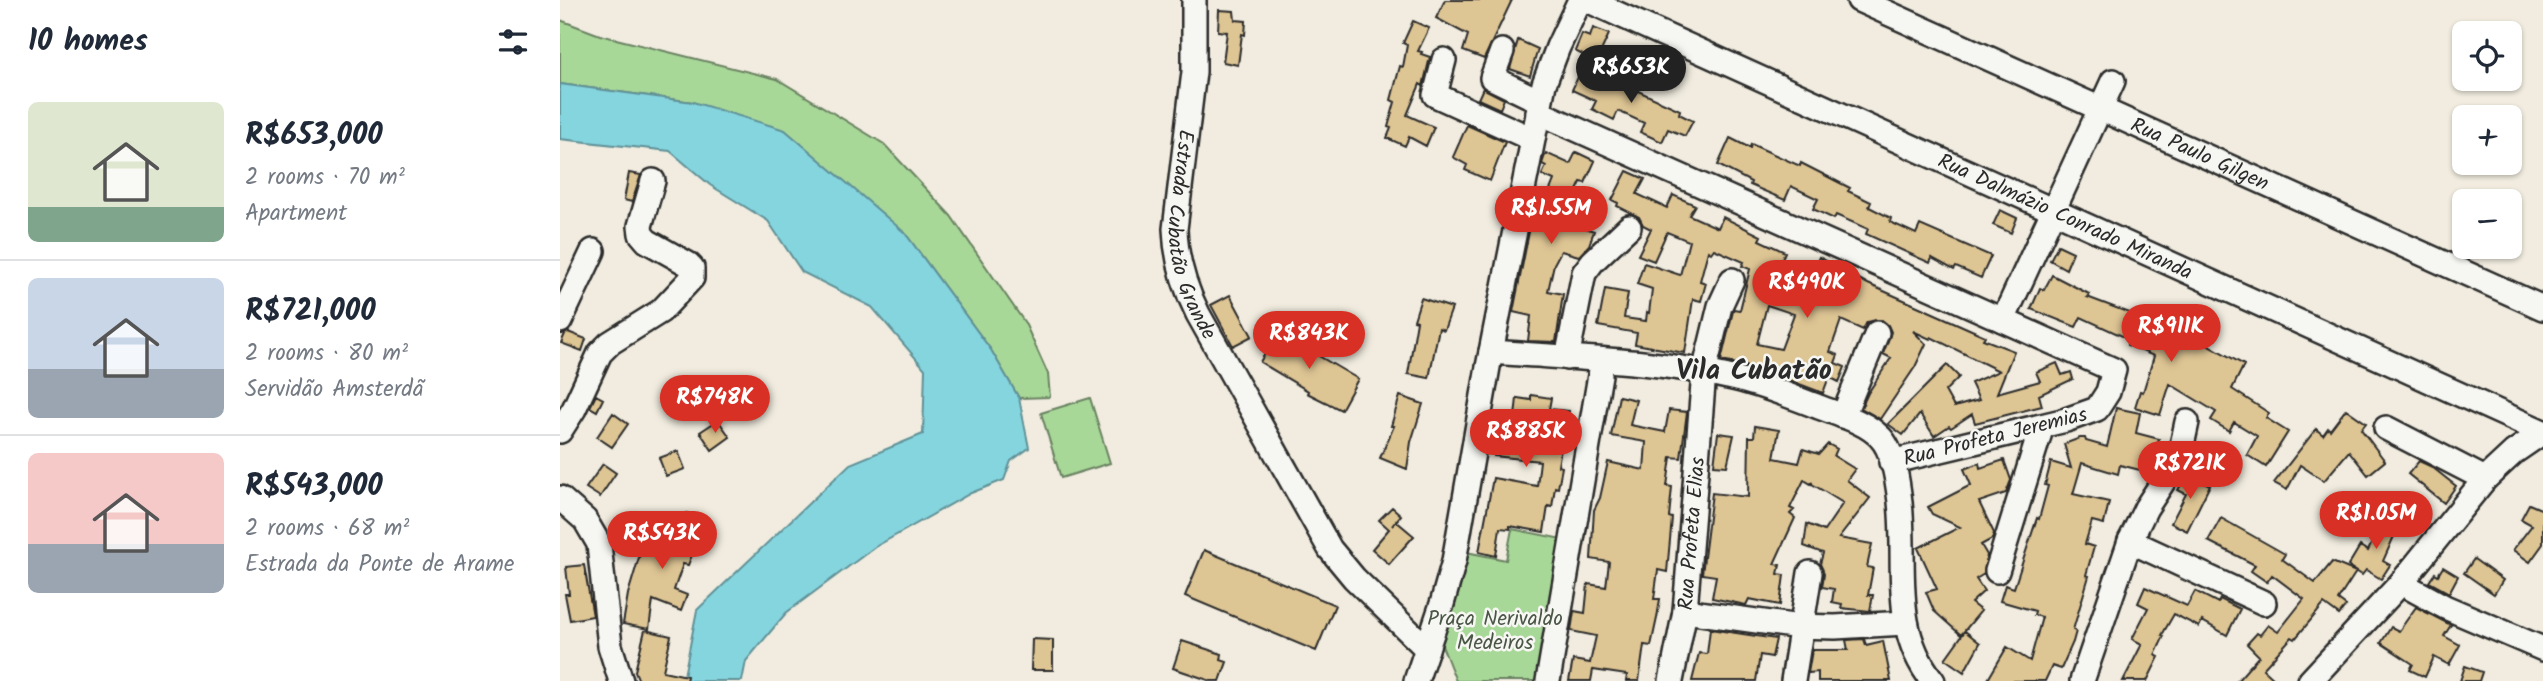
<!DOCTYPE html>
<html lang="en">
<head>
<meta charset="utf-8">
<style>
  :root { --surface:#fff; --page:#f6f6f7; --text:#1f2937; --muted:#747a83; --line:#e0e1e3; --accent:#d93025 }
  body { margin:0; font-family:Kalam,sans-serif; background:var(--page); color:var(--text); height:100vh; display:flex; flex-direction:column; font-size:26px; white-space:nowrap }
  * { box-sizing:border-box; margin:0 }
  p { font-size:23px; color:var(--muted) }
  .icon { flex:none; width:38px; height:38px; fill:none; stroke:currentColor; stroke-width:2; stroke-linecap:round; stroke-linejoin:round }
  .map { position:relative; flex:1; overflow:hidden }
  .side { display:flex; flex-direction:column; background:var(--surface); width:560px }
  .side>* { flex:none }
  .tools { position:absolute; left:1892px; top:21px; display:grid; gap:14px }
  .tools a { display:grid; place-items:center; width:70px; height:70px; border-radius:10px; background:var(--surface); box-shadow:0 2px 5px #0004; font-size:35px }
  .price { position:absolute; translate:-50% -60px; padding:0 16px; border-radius:24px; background:var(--accent); color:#fff; font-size:23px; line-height:46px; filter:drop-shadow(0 2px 4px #0008) }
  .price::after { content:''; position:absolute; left:50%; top:42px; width:21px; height:16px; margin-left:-10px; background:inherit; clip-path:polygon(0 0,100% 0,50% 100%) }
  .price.active { background:#222; color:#fff }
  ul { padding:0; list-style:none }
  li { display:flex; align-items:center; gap:21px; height:175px; padding:0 28px }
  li+li { border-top:2px solid var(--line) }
  li span { display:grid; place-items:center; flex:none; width:196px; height:140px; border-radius:10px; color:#555 }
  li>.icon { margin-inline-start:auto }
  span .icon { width:84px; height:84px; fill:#fffc; stroke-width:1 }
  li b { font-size:30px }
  h2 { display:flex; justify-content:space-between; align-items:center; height:84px; padding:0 28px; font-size:30px }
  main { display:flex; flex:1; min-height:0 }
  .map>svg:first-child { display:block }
  .green { fill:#a8d898; stroke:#6a8262; stroke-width:2 }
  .water { fill:#85d5df; stroke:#619197; stroke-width:2 }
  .building { fill:#dec594; stroke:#2b2b2b; stroke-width:2; fill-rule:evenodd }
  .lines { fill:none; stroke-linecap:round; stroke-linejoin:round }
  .minor-casing { stroke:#2b2b2b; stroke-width:28 }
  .minor { stroke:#f6f6f2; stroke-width:23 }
  .labels { text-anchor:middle; stroke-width:5; stroke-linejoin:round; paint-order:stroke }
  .street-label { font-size:21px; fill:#2b2b2b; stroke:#f6f6f2 }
  .park-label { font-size:21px; fill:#4a5646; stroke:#f6f6f2 }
  .district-label { font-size:28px; font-weight:bold; fill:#2b2b2b; stroke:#f6f6f2 }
</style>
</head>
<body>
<main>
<section class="side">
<h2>10 homes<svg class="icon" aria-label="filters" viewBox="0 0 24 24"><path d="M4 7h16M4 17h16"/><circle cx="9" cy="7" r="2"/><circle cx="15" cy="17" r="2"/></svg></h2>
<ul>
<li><span style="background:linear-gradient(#dfe7d0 75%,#7fa58c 0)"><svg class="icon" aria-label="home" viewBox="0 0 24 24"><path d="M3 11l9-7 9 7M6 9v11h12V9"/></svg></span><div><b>R$653,000</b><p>2 rooms · 70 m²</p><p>Apartment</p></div></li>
<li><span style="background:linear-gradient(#c9d6e8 65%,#9aa5b1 0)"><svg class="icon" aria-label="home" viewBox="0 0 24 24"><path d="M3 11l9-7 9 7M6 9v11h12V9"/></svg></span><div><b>R$721,000</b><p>2 rooms · 80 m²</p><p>Servidão Amsterdã</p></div></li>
<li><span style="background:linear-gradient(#f6c9c9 65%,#9aa5b1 0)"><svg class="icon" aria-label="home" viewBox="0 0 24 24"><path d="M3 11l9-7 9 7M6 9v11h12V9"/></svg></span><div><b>R$543,000</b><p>2 rooms · 68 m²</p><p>Estrada da Ponte de Arame</p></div></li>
</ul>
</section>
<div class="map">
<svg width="1983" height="681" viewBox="0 0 1983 681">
  <rect width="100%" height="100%" fill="#f1ecdf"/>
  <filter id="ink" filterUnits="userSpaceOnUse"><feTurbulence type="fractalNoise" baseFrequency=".0143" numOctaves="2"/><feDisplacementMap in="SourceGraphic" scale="14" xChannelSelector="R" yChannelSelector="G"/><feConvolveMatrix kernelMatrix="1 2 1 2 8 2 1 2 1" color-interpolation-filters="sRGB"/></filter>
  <g filter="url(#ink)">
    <!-- green -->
    <path class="green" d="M 0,20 L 40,35 L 217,79 L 324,144 L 391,216 L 465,323 L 488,374 L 490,397 L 459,398 L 431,350 L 345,233 L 133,102 L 0,84 Z
      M 530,398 L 550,463 L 501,478 L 481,413 Z
      M 952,529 L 1002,539 L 977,681 L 896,681 L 879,638 L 906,552 L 946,560 Z"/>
    <!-- water -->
    <path class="water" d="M 0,84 L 133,102 L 225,130 L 345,233 L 431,350 L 459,398 L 469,448 L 451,461 L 444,480 L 411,493 L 315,547 L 226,613 L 186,661 L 182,681 L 123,681 L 137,610 L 290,464 L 363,434 L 365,369 L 312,307 L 242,272 L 208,221 L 150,185 L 110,151 L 0,139 Z"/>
    <!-- building -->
    <path class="building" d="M 885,0 L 952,0 L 924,59 L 903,51 L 908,35 L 876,18 Z
      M 659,10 L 674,11 L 675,20 L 686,21 L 685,35 L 682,34 L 678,65 L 663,62 L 667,32 L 658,31 Z
      M 853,21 L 869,28 L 858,51 L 862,52 L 861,54 L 870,57 L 863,86 L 860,84 L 847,115 L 874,127 L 866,146 L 849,137 L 845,146 L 827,138 L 831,128 L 828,127 L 835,102 L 831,100 L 840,66 L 843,67 L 847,45 L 843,43 Z
      M 1033,28 L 1049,34 L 1036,62 L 1015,51 L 1022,34 L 1030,37 Z
      M 958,40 L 978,49 L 970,76 L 950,69 Z
      M 1023,66 L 1120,110 L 1119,114 L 1133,121 L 1125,136 L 1108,129 L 1102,142 L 1080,132 L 1084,123 L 1058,111 L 1054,120 L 1032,109 L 1036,101 L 1012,90 Z
      M 923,88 L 944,99 L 940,109 L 918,99 Z
      M 907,125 L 945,142 L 930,181 L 905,170 L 907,165 L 893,157 Z
      M 1170,138 L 1190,148 L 1191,144 L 1240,166 L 1241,163 L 1290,188 L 1288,191 L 1311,202 L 1309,207 L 1331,218 L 1330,222 L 1356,234 L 1360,225 L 1431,256 L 1421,278 L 1396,267 L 1394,270 L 1372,258 L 1370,263 L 1306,234 L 1308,229 L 1276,215 L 1274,219 L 1253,209 L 1258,199 L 1231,186 L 1225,200 L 1190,185 L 1191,182 L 1158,165 Z
      M 1016,152 L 1035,161 L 1025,183 L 1021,182 L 1003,221 L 1034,231 L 1029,245 L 1019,256 L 1001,251 L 994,264 L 988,291 L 1003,294 L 996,342 L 968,341 L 971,316 L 953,312 L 975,202 L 984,205 L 994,180 L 982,175 L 986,166 L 982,164 L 984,158 L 986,153 L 1010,164 Z
      M 1067,171 L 1085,179 L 1077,194 L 1107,208 L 1113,195 L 1135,205 L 1129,215 L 1158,228 L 1163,217 L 1201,236 L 1199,240 L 1225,252 L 1220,263 L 1251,275 L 1259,257 L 1308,284 L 1425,336 L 1423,339 L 1454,351 L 1437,393 L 1480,381 L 1476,372 L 1497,363 L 1502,375 L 1511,372 L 1513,379 L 1479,395 L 1482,406 L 1415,423 L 1412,414 L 1391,428 L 1389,426 L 1374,436 L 1360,414 L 1343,435 L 1328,424 L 1387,365 L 1399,377 L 1385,391 L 1394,407 L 1419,400 L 1411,383 L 1439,371 L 1371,337 L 1370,339 L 1353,331 L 1366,344 L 1355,367 L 1320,419 L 1301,408 L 1308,393 L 1331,358 L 1323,354 L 1331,332 L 1328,325 L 1322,320 L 1307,322 L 1303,330 L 1281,320 L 1270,352 L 1278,355 L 1275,363 L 1285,367 L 1279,382 L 1269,377 L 1263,393 L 1213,374 L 1182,365 L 1161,361 L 1173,311 L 1174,309 L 1180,310 L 1190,269 L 1182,266 L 1184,262 L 1154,249 L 1151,253 L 1148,251 L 1140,281 L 1146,283 L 1141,301 L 1133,299 L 1125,353 L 1075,344 L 1077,333 L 1038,326 L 1045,289 L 1068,293 L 1064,318 L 1086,321 L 1087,312 L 1089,313 L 1092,289 L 1077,284 L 1084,263 L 1120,275 L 1129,241 L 1107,232 L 1094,261 L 1078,255 L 1091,229 L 1083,225 L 1079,217 L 1057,206 L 1058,203 L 1052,200 ZM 1207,305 L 1234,314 L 1221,349 L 1197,344 Z
      M 69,173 L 81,175 L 72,202 L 64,200 Z
      M 1440,210 L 1457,218 L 1451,233 L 1433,225 Z
      M 1498,245 L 1513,252 L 1506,269 L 1490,260 Z
      M 1492,275 L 1529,294 L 1527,297 L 1636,338 L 1684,365 L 1672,389 L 1709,413 L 1706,418 L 1728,432 L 1706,467 L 1687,455 L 1697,436 L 1674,422 L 1669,431 L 1651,420 L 1656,412 L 1610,384 L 1600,415 L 1575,407 L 1580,391 L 1583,392 L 1594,356 L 1567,345 L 1569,339 L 1521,317 L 1516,327 L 1471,309 L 1480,288 L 1484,290 Z
      M 670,295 L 692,336 L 673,346 L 651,305 Z
      M 861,298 L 892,308 L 884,330 L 879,328 L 869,378 L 848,374 L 857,321 L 854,320 Z
      M 8,332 L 26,339 L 22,351 L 1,343 L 5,334 Z
      M 718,332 L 798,379 L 781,410 L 747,393 L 748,391 L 700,362 Z
      M 36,395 L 43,399 L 37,411 L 30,407 Z
      M 971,395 L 991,398 L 989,409 L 1009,411 L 1006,427 L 1010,427 L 1008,444 L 1002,443 L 998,466 L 1002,467 L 998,488 L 995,487 L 992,507 L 988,506 L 984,532 L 950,526 L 950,529 L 940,528 L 936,556 L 919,552 L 933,478 L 977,486 L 980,461 L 934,456 L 938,415 L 955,417 L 957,398 L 971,400 Z
      M 840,396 L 863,404 L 851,442 L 847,469 L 820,458 L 834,426 L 831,426 Z
      M 1059,396 L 1076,400 L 1070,425 L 1105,432 L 1109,410 L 1127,412 L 1121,458 L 1111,457 L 1107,486 L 1112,487 L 1109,517 L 1112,518 L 1107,572 L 1098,570 L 1094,599 L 1100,599 L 1097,618 L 1091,646 L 1084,645 L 1079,681 L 1066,681 L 1067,675 L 1033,670 L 1031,681 L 1009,681 L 1013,660 L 1030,663 L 1036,636 L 1011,631 L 1014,611 L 1025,613 L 1028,584 L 1046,587 L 1049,562 L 1031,559 L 1034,510 L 1040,498 L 1048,462 L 1084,470 L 1086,442 L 1051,436 Z
      M 1556,408 L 1580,413 L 1576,433 L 1599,439 L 1592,473 L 1560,465 L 1558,474 L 1522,463 L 1513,494 L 1549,502 L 1544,524 L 1532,521 L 1525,544 L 1534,547 L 1526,575 L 1529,576 L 1513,630 L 1516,631 L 1513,642 L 1501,669 L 1492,666 L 1485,681 L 1427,681 L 1447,647 L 1470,661 L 1482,617 L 1474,615 L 1475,611 L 1440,601 L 1445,585 L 1454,588 L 1477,518 L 1479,519 L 1488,486 L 1485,485 L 1491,462 L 1511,468 L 1504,444 L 1520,438 L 1525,438 L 1526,441 L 1547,447 Z
      M 1786,409 L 1806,423 L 1801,429 L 1825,461 L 1808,475 L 1789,451 L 1764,481 L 1740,465 L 1727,490 L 1714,483 L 1756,429 L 1763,435 L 1768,428 L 1770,430 Z
      M 53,413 L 68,424 L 52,447 L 37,437 Z
      M 158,420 L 170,437 L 152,450 L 140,432 Z
      M 1195,426 L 1219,430 L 1214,458 L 1239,463 L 1243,449 L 1259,454 L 1268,444 L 1277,449 L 1274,456 L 1295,469 L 1287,480 L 1310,498 L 1279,538 L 1312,544 L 1307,567 L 1313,568 L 1308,595 L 1313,595 L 1310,611 L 1281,608 L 1282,604 L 1272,602 L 1274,589 L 1262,587 L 1264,574 L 1260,564 L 1263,553 L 1244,546 L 1247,524 L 1264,531 L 1283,503 L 1252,484 L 1252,482 L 1251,484 L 1244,480 L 1230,508 L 1234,510 L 1230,514 L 1235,518 L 1214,564 L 1220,565 L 1218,574 L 1224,575 L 1220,605 L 1189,599 L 1186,605 L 1152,598 L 1156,576 L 1142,574 L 1152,493 L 1188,497 L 1189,437 L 1194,437 Z
      M 1158,433 L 1174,435 L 1167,466 L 1154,465 Z
      M 118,451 L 125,469 L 106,476 L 99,458 Z
      M 1444,460 L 1451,480 L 1446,493 L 1419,502 L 1434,533 L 1432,539 L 1421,545 L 1427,555 L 1424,574 L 1416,579 L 1424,591 L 1411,603 L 1421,611 L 1401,635 L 1374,611 L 1366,592 L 1377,589 L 1358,548 L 1400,527 L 1372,514 L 1368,507 L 1411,485 L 1404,469 L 1419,463 L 1420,468 Z
      M 1859,461 L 1872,467 L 1896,486 L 1884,503 L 1848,474 Z
      M 43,464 L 56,473 L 40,497 L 26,488 Z
      M 1627,474 L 1650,485 L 1627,531 L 1611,523 L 1626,494 L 1618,490 Z
      M 1836,499 L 1864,522 L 1856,533 L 1832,503 Z
      M 1969,504 L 1983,510 L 1983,544 L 1970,562 L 1953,550 L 1972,525 L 1961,519 Z
      M 832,507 L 841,515 L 832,526 L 836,521 L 854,536 L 829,564 L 812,549 L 829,529 L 819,520 Z
      M 126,513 L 144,519 L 143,522 L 153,526 L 148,543 L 138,540 L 128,565 L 123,564 L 114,590 L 127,595 L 121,611 L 93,600 L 89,629 L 63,624 L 68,594 L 80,554 L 72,551 L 80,533 L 115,549 Z
      M 1827,516 L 1839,525 L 1823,561 L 1830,565 L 1821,579 L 1806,570 L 1802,575 L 1788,566 L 1800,546 L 1808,551 L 1820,525 Z
      M 1661,518 L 1725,554 L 1722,559 L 1755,583 L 1772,562 L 1796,572 L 1778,600 L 1786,606 L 1779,615 L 1764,604 L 1735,639 L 1732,637 L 1703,669 L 1716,681 L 1677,681 L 1699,656 L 1687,644 L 1697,633 L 1700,635 L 1708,625 L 1718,632 L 1744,599 L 1712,575 L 1707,582 L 1691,571 L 1695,565 L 1648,541 Z
      M 644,550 L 775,605 L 756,651 L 625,596 Z
      M 1914,559 L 1943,580 L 1934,594 L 1904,573 Z
      M 24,565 L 33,616 L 10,620 L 5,594 L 9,594 L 6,567 Z
      M 1883,567 L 1898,576 L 1889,593 L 1869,582 L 1875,573 L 1878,575 Z
      M 1585,587 L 1627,606 L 1635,591 L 1658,603 L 1660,599 L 1680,609 L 1667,635 L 1642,621 L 1639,627 L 1614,614 L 1602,635 L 1604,636 L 1595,655 L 1599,657 L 1587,681 L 1563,681 L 1582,644 L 1572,639 L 1588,608 L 1578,603 Z
      M 1856,607 L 1891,625 L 1884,636 L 1900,645 L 1889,665 L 1874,657 L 1865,677 L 1850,670 L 1853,664 L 1821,643 L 1831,627 L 1839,631 Z
      M 1150,629 L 1216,639 L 1212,657 L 1200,655 L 1196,681 L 1132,681 L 1139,653 L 1147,654 Z
      M 85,630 L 111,636 L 103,671 L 127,676 L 126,681 L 79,681 L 75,671 Z
      M 1405,631 L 1420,643 L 1404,672 L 1385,659 Z
      M 472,639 L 493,640 L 493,670 L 471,670 Z
      M 1304,639 L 1306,645 L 1323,641 L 1331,681 L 1258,681 L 1258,672 L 1248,673 L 1252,650 L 1288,650 L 1286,640 Z
      M 622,641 L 662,654 L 661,660 L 667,662 L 660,681 L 651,681 L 613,668 Z
      M 1905,666 L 1922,672 L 1919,681 L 1900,681 Z"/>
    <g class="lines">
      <defs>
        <g id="minor">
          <path id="s1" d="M 634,0 L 634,72 L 615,229 C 616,260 624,286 638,314 L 770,549 L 794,578 L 867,649"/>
          <path id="s2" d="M 1027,0 L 1983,432"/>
          <path id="s3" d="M 1299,0 L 1983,308"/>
          <path d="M 942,51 L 932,78 L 980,101"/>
          <path d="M 884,60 L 875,95 L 972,139"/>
          <path d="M 978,112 L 1554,370 L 1548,392 L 1537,409 L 1506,420 L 1331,462"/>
          <path d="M 1443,320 L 1553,81"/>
          <path d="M 0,321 L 33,251"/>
          <path d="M 931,352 C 1009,358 1091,359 1168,377 C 1199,383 1229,396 1259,407 C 1279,415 1305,421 1320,437 C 1334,451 1338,484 1340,502 C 1347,565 1330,628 1373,681"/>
          <path d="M 1007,358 L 1024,273 L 1033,261 L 1069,227"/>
          <path d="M 1283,416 L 1317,333"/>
          <path d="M 1826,428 L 1925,479"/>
          <path d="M 0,431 L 14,409 L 40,353 L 50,343 L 101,311 L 132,278 L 132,268 L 128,264 L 87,241 L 81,234 L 80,226 L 93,181"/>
          <path d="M 0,498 L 25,520 L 39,544 L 50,646 L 61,681"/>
          <path d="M 1570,541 L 1704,603"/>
          <path d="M 1437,571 L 1482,426"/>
          <path d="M 1841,583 L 1885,607 L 1983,649"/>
          <path d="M 1125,611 L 1233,626 L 1275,627 L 1345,623"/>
          <path d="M 856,681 L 882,604 L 894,561 L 928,367 L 984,84 L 998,47 L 1020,0"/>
          <path d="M 988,681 L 1040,375"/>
          <path id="s4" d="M 1111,681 L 1125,611 L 1144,372 L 1160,306 L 1172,280"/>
          <path d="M 1233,681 L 1250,573"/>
          <path d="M 1522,681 L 1570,541 L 1586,508 L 1614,465 L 1621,450 L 1627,422"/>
          <path d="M 1750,681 L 1841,583 L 1925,479 L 1954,452 L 1983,432"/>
        </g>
      </defs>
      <!-- minor casing -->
      <use href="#minor" class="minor-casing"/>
      <!-- minor -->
      <use href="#minor" class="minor"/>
    </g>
  </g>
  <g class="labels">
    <!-- street labels -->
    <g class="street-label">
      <text dy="7" stroke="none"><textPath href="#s3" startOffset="374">Rua Paulo Gilgen</textPath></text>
      <text dy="7" stroke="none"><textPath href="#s2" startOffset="525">Rua Dalmázio Conrado Miranda</textPath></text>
      <text dy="7" stroke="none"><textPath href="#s1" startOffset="238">Estrada Cubatão Grande</textPath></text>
      <text transform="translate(1435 436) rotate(-14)" y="7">Rua Profeta Jeremias</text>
      <text dy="7" stroke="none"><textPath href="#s4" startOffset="149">Rua Profeta Elias</textPath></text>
    </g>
    <!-- park labels -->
    <g class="park-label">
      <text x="935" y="625">Praça Nerivaldo<tspan x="935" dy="24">Medeiros</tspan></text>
    </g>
    <!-- district labels -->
    <g class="district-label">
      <text x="1194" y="379">Vila Cubatão</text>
    </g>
  </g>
</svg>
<div class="tools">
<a><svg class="icon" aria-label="locate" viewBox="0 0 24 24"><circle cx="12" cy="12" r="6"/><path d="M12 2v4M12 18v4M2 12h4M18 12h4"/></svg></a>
<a>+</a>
<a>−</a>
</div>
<b class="price active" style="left:1071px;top:105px">R$653K</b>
<b class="price" style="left:991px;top:246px">R$1.55M</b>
<b class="price" style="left:1247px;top:320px">R$490K</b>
<b class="price" style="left:1611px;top:364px">R$911K</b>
<b class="price" style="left:749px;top:371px">R$843K</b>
<b class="price" style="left:155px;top:435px">R$748K</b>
<b class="price" style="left:966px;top:469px">R$885K</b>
<b class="price" style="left:1630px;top:501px">R$721K</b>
<b class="price" style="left:1816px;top:551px">R$1.05M</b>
<b class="price" style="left:102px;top:571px">R$543K</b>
</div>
</main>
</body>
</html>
